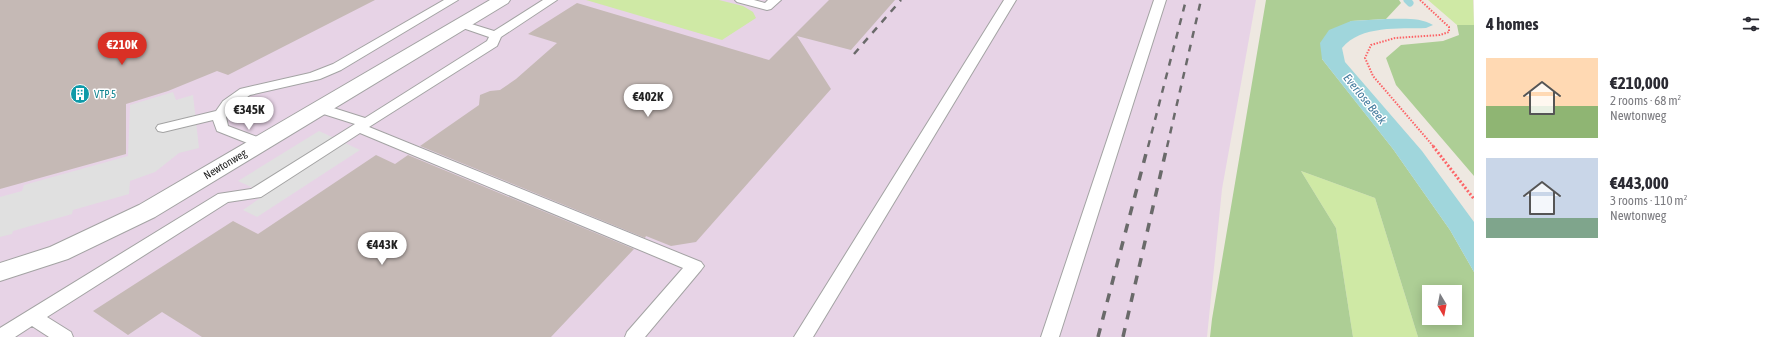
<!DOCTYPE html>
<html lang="en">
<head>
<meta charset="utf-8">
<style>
  :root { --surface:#fff; --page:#f2f2f3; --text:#2b2b33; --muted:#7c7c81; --accent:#d93025 }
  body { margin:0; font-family:"Asap Condensed",sans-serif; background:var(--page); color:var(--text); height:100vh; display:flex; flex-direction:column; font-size:15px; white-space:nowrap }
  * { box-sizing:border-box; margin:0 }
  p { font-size:13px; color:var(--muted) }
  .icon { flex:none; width:22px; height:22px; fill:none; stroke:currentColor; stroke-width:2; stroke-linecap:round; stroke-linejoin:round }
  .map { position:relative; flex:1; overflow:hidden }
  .details { display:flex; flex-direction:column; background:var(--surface); width:300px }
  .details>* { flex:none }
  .needle { width:26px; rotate:170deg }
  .buttons { position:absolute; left:1422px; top:285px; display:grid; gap:8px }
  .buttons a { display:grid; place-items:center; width:40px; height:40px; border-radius:0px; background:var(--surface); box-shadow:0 2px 10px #0003; font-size:20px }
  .price { position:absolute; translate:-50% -34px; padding:0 9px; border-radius:14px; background:#fff; color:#222; font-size:13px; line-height:26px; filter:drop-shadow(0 1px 2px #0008) }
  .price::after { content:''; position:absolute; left:50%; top:24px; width:12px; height:9px; margin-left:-6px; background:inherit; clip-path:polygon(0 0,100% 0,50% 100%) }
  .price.active { background:var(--accent); color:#fff }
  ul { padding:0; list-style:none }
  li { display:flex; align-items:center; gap:12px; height:100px; padding:0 12px }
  li span { display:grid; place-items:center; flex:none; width:112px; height:80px; border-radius:0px; color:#555 }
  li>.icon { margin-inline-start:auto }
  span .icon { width:48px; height:48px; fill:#fffc; stroke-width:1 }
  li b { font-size:17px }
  h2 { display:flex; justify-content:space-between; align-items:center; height:48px; padding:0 12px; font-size:17px }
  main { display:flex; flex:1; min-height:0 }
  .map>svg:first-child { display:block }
  .industrial { fill:#e7d3e6 }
  .grass { fill:#cfe9a5 }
  .forest { fill:#adce95; fill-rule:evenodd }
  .parking { fill:#e0e0e0 }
  .water { fill:#a0d6dc }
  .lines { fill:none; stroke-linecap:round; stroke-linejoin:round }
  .stream { stroke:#a0d6dc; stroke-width:7 }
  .building { fill:#c5b9b5 }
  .service-casing { stroke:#a3a3a3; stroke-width:2 }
  .tertiary-casing { stroke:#a3a3a3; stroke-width:2 }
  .path-far1 { stroke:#fc6467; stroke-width:2; stroke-dasharray:1.5 1.5; stroke-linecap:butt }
  .path { stroke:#fc6467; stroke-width:3; stroke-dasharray:2 2; stroke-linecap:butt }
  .service { fill:#fff; fill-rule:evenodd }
  .tertiary { fill:#fff; fill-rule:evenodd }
  .rail-far1 { stroke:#6a6a6a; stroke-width:2.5; stroke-dasharray:7 7; stroke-linecap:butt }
  .rail { stroke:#6a6a6a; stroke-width:3.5; stroke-dasharray:9 9; stroke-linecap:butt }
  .labels { text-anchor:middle; stroke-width:3; stroke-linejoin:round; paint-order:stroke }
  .culture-label { font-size:11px; fill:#0d838f; stroke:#fff; text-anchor:start }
  .street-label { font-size:11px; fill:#1c1c1c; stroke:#fff }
  .water-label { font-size:12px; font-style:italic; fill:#427a9c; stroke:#fff }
</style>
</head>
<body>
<main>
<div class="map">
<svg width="1474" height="337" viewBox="0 0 1474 337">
  <rect width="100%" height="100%" fill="#eee8e1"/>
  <!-- industrial -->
  <path class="industrial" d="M 0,0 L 1256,0 L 1222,189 L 1207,337 L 0,337 Z"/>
  <!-- grass -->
  <path class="grass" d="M 586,0 L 719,0 L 743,6 L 753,12 L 756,18 L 722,40 Z
    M 1428,0 L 1473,0 L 1474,25 L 1457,25 Z
    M 1301,171 L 1375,198 L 1418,337 L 1353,337 L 1336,228 Z"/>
  <!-- forest -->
  <path class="forest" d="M 1266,0 L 1399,0 L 1401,3 L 1386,19 L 1351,21 L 1322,59 L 1393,149 L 1450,230 L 1474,272 L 1474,337 L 1418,337 L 1375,198 L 1301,171 L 1336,228 L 1353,337 L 1210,337 L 1212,319 ZM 1429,292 L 1455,292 L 1455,318 L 1429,318 Z
    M 1457,25 L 1474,25 L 1474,176 L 1396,85 L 1386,58 L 1401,45 L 1443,41 L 1459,35 Z"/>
  <!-- parking -->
  <path class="parking" d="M 173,92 L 176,100 L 193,95 L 199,148 L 179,153 L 155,172 L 130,181 L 129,194 L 73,210 L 72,214 L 13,231 L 12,234 L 0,237 L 0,197 L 22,191 L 24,185 L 128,156 L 130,105 Z
    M 319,131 L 360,150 L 257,217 L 243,210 L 266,194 L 238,181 Z"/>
  <!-- water -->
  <path class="water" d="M 1386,19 C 1401,19 1420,17 1433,25 L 1426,28 C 1399,29 1361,25 1342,48 L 1345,62 L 1422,151 L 1474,222 L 1474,272 L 1450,230 L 1393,149 L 1322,59 L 1320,43 L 1329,30 L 1351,21 Z"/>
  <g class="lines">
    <!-- stream -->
    <path class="stream" d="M 1407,0 L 1410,3"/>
  </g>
  <!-- building -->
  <path class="building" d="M 0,0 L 375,0 L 228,75 L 217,71 L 168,91 L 126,104 L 126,154 L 0,189 Z
    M 829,0 L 895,0 L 851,50 L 797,36 L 831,89 L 696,242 L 671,246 L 646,236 L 645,238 L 420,146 L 479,105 L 480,95 L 490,91 L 500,90 L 516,79 L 557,43 L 528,34 L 577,3 L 769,60 Z
    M 376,155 L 395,164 L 408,155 L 634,249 L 551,337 L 202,337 L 162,312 L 128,335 L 93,311 L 233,221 L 258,234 Z"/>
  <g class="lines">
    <defs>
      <path id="service" d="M 444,0 L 458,0 L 341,70 L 320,79 L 250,95 L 233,107 L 226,117 L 228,126 L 265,140 L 267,143 L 265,146 L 260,147 L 255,146 L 217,131 L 213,120 L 163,132 L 158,131 L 156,128 L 158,125 L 216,111 L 223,101 L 240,89 L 310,73 L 333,64 Z
        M 543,0 L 557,0 L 501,37 L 497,46 L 369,127 L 701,262 L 704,266 L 701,270 L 645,337 L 625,337 L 627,332 L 683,268 L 360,133 L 261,197 L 228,202 L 47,317 L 71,332 L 73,337 L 49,337 L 32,326 L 15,337 L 0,337 L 0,328 L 218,194 L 251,189 L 355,124 L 314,111 L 312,108 L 314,105 L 324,105 L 365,118 L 487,41 L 489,37 L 457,26 L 455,24 L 457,22 L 465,22 L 494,31 Z
        M 735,0 L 754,0 L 765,3 L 768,0 L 781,0 L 771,9 L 767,10 L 737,2 Z
        M 1004,0 L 1016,0 L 813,337 L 794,337 Z
        M 1154,0 L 1166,0 L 1059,337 L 1041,337 Z"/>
      <path id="tertiary" d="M 490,0 L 510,0 L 508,3 L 155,217 L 68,259 L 0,281 L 0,263 L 50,247 L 139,205 Z"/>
    </defs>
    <!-- service casing -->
    <use href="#service" class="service-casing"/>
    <!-- tertiary casing -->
    <use href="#tertiary" class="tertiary-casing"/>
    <!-- path-far1 -->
    <path class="path-far1" d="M 1420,0 L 1449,27 L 1449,32 L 1440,35 L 1395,38 L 1371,45 L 1365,58 L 1373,76 L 1434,147"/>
    <!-- path -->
    <path class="path" d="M 1433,146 L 1474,199"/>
    <!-- service -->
    <use href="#service" class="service"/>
    <!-- tertiary -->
    <use href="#tertiary" class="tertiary"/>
    <!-- rail-far1 -->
    <path class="rail-far1" d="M 854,54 L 901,0
      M 1148,147 L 1186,0
      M 1167,147 L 1201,0"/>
    <!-- rail -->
    <path class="rail" d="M 1098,337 L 1148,146
      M 1123,337 L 1167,146"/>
  </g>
  <!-- icons -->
  <defs>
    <symbol id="building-disc" viewBox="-11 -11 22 22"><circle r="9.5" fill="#0f9aa8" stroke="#fff"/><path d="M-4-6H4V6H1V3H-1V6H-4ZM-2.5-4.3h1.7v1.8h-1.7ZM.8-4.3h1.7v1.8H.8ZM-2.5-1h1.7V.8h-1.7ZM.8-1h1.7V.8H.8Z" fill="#fff"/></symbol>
  </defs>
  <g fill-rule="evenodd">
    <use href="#building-disc" x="69" y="83" width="22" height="22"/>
  </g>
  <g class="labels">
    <!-- culture labels -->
    <g class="culture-label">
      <text x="94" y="98">VTP 5</text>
    </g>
    <!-- street labels -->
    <g class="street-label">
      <text transform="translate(225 164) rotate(-31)" y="4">Newtonweg</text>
    </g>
    <!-- water labels -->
    <g class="water-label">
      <text transform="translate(1365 99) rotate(51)" y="4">Everlose Beek</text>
    </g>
  </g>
</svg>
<div class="buttons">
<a><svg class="needle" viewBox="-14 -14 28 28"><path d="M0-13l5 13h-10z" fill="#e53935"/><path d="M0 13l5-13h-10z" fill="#7c7c81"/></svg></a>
</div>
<b class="price active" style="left:122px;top:66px">€210K</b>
<b class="price" style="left:648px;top:118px">€402K</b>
<b class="price" style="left:249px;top:131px">€345K</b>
<b class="price" style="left:382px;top:266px">€443K</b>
</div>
<section class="details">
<h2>4 homes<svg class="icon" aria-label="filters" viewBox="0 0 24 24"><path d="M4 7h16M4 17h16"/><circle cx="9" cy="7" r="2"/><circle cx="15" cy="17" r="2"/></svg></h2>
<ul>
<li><span style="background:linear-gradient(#ffd9b3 60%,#8fb573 0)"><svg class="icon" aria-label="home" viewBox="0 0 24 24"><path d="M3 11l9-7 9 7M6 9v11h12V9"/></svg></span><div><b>€210,000</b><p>2 rooms · 68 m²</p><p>Newtonweg</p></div></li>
<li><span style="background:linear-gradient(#c9d6e8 75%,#7fa58c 0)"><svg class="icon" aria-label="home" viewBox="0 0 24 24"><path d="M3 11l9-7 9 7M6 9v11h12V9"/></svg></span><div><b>€443,000</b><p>3 rooms · 110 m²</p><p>Newtonweg</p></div></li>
</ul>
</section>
</main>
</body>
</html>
